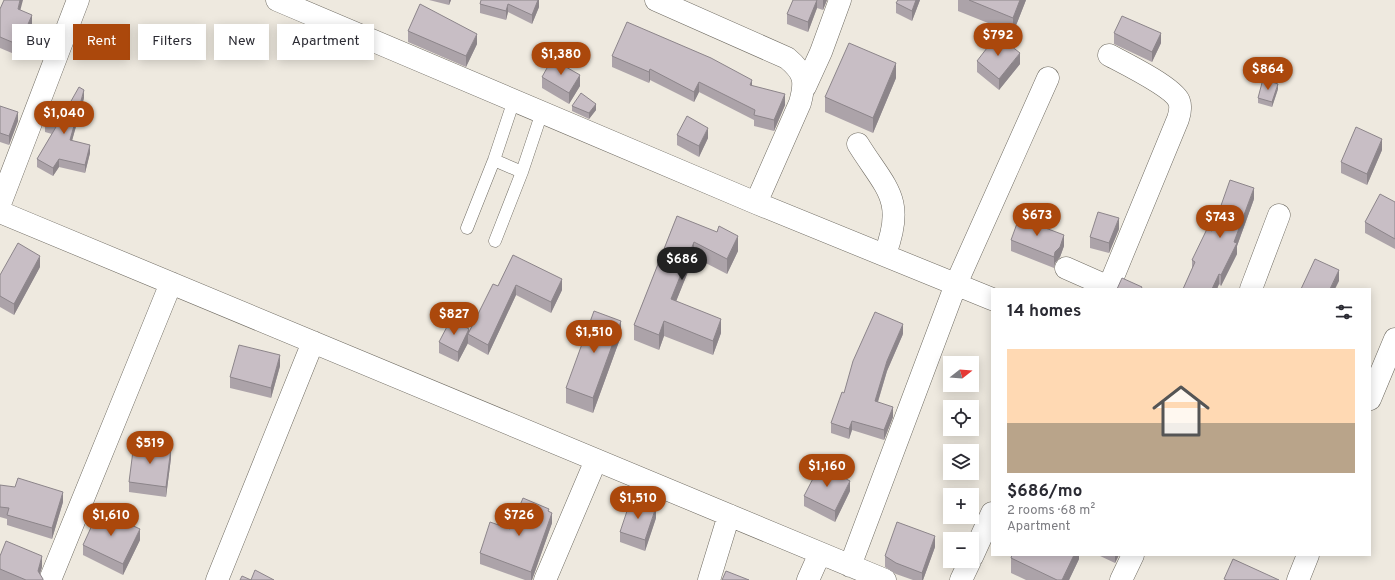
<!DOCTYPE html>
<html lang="en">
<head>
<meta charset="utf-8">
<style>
  :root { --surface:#fff; --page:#f7f7f7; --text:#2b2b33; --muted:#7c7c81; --line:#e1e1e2; --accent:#ab480c }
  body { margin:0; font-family:Overpass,sans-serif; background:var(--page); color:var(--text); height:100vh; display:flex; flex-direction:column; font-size:15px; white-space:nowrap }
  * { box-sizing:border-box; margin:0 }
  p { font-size:13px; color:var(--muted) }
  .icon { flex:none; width:22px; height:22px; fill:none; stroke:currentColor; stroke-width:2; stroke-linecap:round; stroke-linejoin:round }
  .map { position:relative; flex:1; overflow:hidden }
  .drawer { position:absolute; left:991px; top:288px; width:380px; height:268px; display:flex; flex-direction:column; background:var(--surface); border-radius:0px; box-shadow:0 2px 10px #0003 }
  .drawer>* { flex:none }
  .hud { position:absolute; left:12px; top:24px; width:380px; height:36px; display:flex; gap:8px }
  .needle { width:26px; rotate:73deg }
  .tools { position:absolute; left:943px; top:356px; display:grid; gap:8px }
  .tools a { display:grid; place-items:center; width:36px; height:36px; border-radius:0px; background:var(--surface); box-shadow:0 2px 10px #0003; font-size:20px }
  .price { position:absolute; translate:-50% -34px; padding:0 9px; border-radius:14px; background:var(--accent); color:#fff; font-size:13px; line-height:26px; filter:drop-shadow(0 1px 2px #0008) }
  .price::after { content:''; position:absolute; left:50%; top:24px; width:12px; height:9px; margin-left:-6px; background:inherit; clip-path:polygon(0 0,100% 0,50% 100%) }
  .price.current { background:#222; color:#fff }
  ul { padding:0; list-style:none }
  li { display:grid; align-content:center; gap:8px; height:212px; padding:0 16px }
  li+li { border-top:1px solid var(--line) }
  li span { display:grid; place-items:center; height:124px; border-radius:0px; color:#555 }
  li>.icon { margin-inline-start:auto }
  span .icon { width:72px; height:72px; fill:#fffc; stroke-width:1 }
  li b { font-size:17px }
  h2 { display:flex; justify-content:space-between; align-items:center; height:48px; padding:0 16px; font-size:17px }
  .pill { padding:0 14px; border-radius:0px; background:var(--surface); box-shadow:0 2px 10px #0003; font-size:14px; line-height:36px }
  .pill.current { background:var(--accent); color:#fff }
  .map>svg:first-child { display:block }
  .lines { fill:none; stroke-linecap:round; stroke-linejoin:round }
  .lane-casing { stroke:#6f6b62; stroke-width:13 }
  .street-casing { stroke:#6f6b62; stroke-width:23 }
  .secondary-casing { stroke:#6f6b62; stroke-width:23 }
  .lane { stroke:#fff; stroke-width:12 }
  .street { stroke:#fff; stroke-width:22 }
  .secondary { stroke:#fff; stroke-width:22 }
  .wall { fill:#aca3a9 }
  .shaded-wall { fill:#8c858a }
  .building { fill:#c8bec5; stroke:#8c858a }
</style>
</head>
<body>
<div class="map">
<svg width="1395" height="580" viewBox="0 0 1395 580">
  <rect width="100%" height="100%" fill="#eee9df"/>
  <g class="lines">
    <defs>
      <path id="lane" d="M 494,160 L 522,172
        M 467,228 L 494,160 L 514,100
        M 495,241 L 522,172 L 542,112"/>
      <path id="street" d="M 277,0 L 756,203 L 992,299
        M 656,0 L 787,58 C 805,73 806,81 800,103 L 756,203
        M 805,87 L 821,52 L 840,0
        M 858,144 C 886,189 906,199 885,254
        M 0,204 L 78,0
        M 0,212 L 885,580
        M 1066,268 L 1109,287
        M 1108,289 L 1178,119 C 1180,113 1181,106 1179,101 C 1173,87 1124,63 1109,55
        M 1251,289 L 1279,215
        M 972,557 L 992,513
        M 850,566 L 956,284 L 1048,78
        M 50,580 L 171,283
        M 217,580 L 313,342
        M 545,580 L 596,460
        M 709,580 L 729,515
        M 808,580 L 820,553
        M 961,580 L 970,561
        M 1121,580 L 1133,555"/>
      <path id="secondary" d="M 1370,399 L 1395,339
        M 1298,580 L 1308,555"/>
    </defs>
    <!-- lane casing -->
    <use href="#lane" class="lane-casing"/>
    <!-- street casing -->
    <use href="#street" class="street-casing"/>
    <!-- secondary casing -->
    <use href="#secondary" class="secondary-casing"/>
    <!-- lane -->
    <use href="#lane" class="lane"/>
    <!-- street -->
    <use href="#street" class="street"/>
    <!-- secondary -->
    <use href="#secondary" class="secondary"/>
  </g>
  <!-- wall -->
  <path class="wall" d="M 429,0 L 451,0 L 449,5 Z
    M 539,0 L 539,7 L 532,24 L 508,12 L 506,20 L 480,13 L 480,4 Z
    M 793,0 L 827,0 L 823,10 L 817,8 L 808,32 L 787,24 L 787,14 Z
    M 898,0 L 920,0 L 912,21 L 896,13 L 896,3 Z
    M 958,0 L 1026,0 L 1013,33 L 958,11 Z
    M 0,9 L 20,10 L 32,25 L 19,56 L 0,48 Z
    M 408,31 L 477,44 L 466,67 L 408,42 Z
    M 1114,33 L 1161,43 L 1152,62 L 1114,44 Z
    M 612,56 L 752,86 L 785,105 L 774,131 L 754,126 L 754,120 L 699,92 L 694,102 L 650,80 L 649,83 L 612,67 Z
    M 977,61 L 1020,64 L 999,90 L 977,72 Z
    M 542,77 L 580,86 L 569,104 L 542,88 Z
    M 896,78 L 873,133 L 825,112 L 825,97 Z
    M 1278,89 L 1272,107 L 1258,103 L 1258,98 Z
    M 84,98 L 72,140 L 90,153 L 85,173 L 59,167 L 53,176 L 37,167 L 37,159 L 52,134 L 45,132 L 45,124 Z
    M 0,106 L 18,121 L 9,145 L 0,142 Z
    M 572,106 L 596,110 L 589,119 L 572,111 Z
    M 677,135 L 708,138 L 699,157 L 677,145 Z
    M 1382,150 L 1367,185 L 1341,173 L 1341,162 Z
    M 1254,199 L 1237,246 L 1237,254 L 1221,286 L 1219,284 L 1217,289 L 1183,289 L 1192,269 L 1192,260 L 1212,231 Z
    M 1395,202 L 1395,249 L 1365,233 L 1365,222 Z
    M 677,216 L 738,251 L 727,274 L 694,257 L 676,301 L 721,333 L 713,355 L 664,336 L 659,350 L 634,340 L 634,325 Z
    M 1119,229 L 1109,253 L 1090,248 L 1090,237 Z
    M 1011,240 L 1064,246 L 1060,257 L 1055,263 L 1054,268 L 1011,251 Z
    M 513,255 L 562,290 L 551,313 L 516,295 L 488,355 L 468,344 L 468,343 L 458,362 L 439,353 L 439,342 L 469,331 L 498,286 Z
    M 40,267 L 14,315 L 0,307 L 0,275 Z
    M 903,334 L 887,371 L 878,402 L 893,417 L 884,440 L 852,430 L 849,439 L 831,433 L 831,423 L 844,393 Z
    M 621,336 L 593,413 L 566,403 L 566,388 Z
    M 280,366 L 271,398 L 230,388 L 230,377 Z
    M 171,458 L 166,497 L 129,492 L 129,482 Z
    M 0,485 L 63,502 L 52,539 L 7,525 L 7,519 L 0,517 Z
    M 850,491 L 835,522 L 804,506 L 804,496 Z
    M 549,511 L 552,523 L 532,580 L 525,580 L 480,564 L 480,553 L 510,529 Z
    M 656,518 L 645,551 L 620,542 L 620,532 Z
    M 140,540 L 123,575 L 83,555 L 83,545 Z
    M 935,547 L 923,580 L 913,580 L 896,574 L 885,567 L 885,556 Z
    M 1079,555 L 1079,559 L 1069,580 L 1026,580 L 1011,573 L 1011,558 Z
    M 1098,555 L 1119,555 L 1115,563 Z
    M 0,556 L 42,567 L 40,574 L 43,580 L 0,580 Z"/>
  <!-- shaded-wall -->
  <path class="shaded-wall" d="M 20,0 L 23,0 L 18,19 L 18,9 Z
    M 449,0 L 451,0 L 449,5 Z
    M 538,0 L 539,0 L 539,7 L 532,24 L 532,15 Z
    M 817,0 L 817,8 L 808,32 L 808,22 Z
    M 823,0 L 827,0 L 823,10 Z
    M 916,0 L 920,0 L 912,21 L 912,11 Z
    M 1020,0 L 1026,0 L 1013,33 L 1013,18 Z
    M 508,4 L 508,12 L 506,20 L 506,11 Z
    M 32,15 L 32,25 L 19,56 L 19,45 Z
    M 1161,33 L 1161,43 L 1152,62 L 1152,52 Z
    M 477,34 L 477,44 L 466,67 L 466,56 Z
    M 1020,53 L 1020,64 L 999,90 L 999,79 Z
    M 896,63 L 896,78 L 873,133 L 873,118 Z
    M 650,69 L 650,80 L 649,83 L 649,72 Z
    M 580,75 L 580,86 L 569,104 L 569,93 Z
    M 752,80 L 752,90 L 750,85 Z
    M 699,82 L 699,92 L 694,102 L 694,92 Z
    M 1278,84 L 1278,89 L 1272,107 L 1272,102 Z
    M 84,90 L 84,98 L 70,148 L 70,140 Z
    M 785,94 L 785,105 L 774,131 L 774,120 Z
    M 596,104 L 596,110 L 589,119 L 589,113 Z
    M 18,112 L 18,121 L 9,145 L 9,136 Z
    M 708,128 L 708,138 L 699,157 L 699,146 Z
    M 1382,139 L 1382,150 L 1367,185 L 1367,174 Z
    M 90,145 L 90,153 L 85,173 L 85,165 Z
    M 59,159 L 59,167 L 53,176 L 53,168 Z
    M 1254,188 L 1254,199 L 1237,246 L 1237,254 L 1221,286 L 1221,275 L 1234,242 Z
    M 1119,218 L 1119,229 L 1109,253 L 1109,243 Z
    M 1064,235 L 1064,246 L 1060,257 L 1055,263 L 1054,268 L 1054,257 L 1055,252 Z
    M 738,236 L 738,251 L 727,274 L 727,259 Z
    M 694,242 L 694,257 L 671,314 L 671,299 Z
    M 40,256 L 40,267 L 14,315 L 14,304 Z
    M 1339,270 L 1339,281 L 1335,289 L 1330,289 Z
    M 1219,274 L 1219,284 L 1217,289 L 1212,289 Z
    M 562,279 L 562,290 L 551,313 L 551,302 Z
    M 516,285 L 516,295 L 488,355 L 488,345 Z
    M 721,319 L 721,333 L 713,355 L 713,341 Z
    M 621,321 L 621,336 L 593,413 L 593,398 Z
    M 664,321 L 664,336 L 659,350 L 659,335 Z
    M 903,324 L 903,334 L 887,371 L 875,411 L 875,401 L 887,361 Z
    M 469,329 L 469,335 L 468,334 L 468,343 L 458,362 L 458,352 Z
    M 280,355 L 280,366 L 271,398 L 271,388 Z
    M 893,407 L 893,417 L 884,440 L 884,430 Z
    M 852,421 L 852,430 L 849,439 L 849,429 Z
    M 171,448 L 171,458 L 166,497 L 166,487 Z
    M 850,481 L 850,491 L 835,522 L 835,511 Z
    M 63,492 L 63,502 L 52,539 L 52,528 Z
    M 656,507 L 656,518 L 645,551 L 645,540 Z
    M 552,513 L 552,523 L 532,580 L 531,580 L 531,572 Z
    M 140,529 L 140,540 L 123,575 L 123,564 Z
    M 935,536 L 935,547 L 923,580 L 922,580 L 922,573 Z
    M 1074,555 L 1079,555 L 1079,559 L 1069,580 L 1062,580 Z
    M 1115,555 L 1119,555 L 1115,563 Z
    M 42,556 L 42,567 L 38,580 L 38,571 Z"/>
  <!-- building -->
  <path class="building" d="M 4,0 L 20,0 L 18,9 L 32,15 L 19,45 L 0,37 L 0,9 Z
    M 481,0 L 538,0 L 532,15 L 508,4 L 506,11 L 480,4 Z
    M 793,0 L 817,0 L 808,22 L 787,14 Z
    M 898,0 L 916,0 L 912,11 L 896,3 Z
    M 969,0 L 1020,0 L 1013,18 Z
    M 420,4 L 477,34 L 466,56 L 408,31 Z
    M 1122,16 L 1161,33 L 1152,52 L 1114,33 Z
    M 627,22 L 711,58 L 752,80 L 750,85 L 785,94 L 774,120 L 754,115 L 755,110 L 699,82 L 694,92 L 650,69 L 649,72 L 612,56 Z
    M 997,35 L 1020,53 L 999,79 L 977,61 Z
    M 849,43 L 896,63 L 873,118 L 825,97 Z
    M 552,59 L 580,75 L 569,93 L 542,77 Z
    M 1263,79 L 1278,84 L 1272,102 L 1258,98 Z
    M 79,87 L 84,90 L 70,140 L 90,145 L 85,165 L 59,159 L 53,168 L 37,159 L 56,127 L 45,124 L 51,105 L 66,110 Z
    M 581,93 L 596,104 L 589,113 L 572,106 Z
    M 0,106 L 18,112 L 9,136 L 0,133 Z
    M 687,116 L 708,128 L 699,146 L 677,135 Z
    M 1356,127 L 1382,139 L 1367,174 L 1341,162 Z
    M 1230,180 L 1254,188 L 1234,242 L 1237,243 L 1221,275 L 1219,274 L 1212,289 L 1183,289 L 1195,262 L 1192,260 L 1207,229 L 1212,231 Z
    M 1380,194 L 1395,202 L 1395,239 L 1365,222 Z
    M 1098,212 L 1119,218 L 1109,243 L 1090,237 Z
    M 677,216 L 717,232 L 719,226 L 738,236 L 727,259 L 694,242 L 671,299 L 721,319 L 713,341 L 664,321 L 659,335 L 634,325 Z
    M 1019,218 L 1064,235 L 1060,247 L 1055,252 L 1054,257 L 1011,240 Z
    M 18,243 L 40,256 L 14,304 L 0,296 L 0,275 Z
    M 513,255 L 562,279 L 551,302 L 516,285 L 488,345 L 468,334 L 493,284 L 498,286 Z
    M 1315,259 L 1339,270 L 1330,289 L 1301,289 Z
    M 1122,278 L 1142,287 L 1141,289 L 1117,289 Z
    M 594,311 L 621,321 L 593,398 L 566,388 Z
    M 875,312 L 903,324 L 887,361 L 875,401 L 893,407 L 884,430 L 852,421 L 849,429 L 831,423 L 842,392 L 844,393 L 853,361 Z
    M 451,319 L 469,329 L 458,352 L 439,342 Z
    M 239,345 L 280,355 L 271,388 L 230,377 Z
    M 134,443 L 171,448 L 166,487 L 129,482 Z
    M 820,465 L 850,481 L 835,511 L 804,496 Z
    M 18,478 L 63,492 L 52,528 L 7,515 L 9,508 L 0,507 L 0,485 L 15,487 Z
    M 523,498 L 549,509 L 548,511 L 552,513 L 531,572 L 480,553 L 490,522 L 510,529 Z
    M 631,499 L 656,507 L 645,540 L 620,532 Z
    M 99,510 L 140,529 L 123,564 L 83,545 Z
    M 897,522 L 935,536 L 922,573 L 896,563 L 885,556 Z
    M 6,541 L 42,556 L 38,571 L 43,579 L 43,580 L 26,580 L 0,569 L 0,556 Z
    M 1012,555 L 1074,555 L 1062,580 L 1057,580 L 1011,558 Z
    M 1233,559 L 1279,580 L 1227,580 L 1224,579 Z
    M 255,570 L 274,580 L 251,580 Z
    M 726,571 L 749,580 L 722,580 Z
    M 242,576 L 251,580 L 240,580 Z"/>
</svg>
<div class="tools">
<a><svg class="needle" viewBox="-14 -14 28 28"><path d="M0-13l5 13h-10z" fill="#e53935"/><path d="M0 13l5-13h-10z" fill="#7c7c81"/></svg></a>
<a><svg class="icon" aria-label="locate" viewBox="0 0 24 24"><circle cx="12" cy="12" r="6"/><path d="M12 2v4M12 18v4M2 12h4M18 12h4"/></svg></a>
<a><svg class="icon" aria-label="layers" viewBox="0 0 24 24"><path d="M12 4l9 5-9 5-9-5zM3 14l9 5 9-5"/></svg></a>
<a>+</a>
<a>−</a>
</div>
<b class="price" style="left:998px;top:57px">$792</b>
<b class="price" style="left:561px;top:76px">$1,380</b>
<b class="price" style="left:1268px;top:91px">$864</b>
<b class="price" style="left:64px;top:135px">$1,040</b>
<b class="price" style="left:1037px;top:237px">$673</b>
<b class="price" style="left:1220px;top:239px">$743</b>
<b class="price current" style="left:682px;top:281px">$686</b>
<b class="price" style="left:454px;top:336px">$827</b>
<b class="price" style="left:594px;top:354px">$1,510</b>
<b class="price" style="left:150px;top:465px">$519</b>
<b class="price" style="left:827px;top:488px">$1,160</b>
<b class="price" style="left:638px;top:520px">$1,510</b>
<b class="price" style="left:111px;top:537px">$1,610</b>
<b class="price" style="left:519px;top:537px">$726</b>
<div class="hud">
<a class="pill">Buy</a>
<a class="pill current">Rent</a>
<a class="pill">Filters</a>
<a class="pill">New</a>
<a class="pill">Apartment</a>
</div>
<section class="drawer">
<h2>14 homes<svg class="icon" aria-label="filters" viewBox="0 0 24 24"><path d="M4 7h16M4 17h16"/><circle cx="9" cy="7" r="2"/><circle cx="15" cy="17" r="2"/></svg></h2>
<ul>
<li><span style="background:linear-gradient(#ffd9b3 60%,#b9a48a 0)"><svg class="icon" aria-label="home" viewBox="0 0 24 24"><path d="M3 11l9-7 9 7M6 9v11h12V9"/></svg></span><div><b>$686/mo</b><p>2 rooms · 68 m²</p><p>Apartment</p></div></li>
</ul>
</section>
</div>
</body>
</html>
